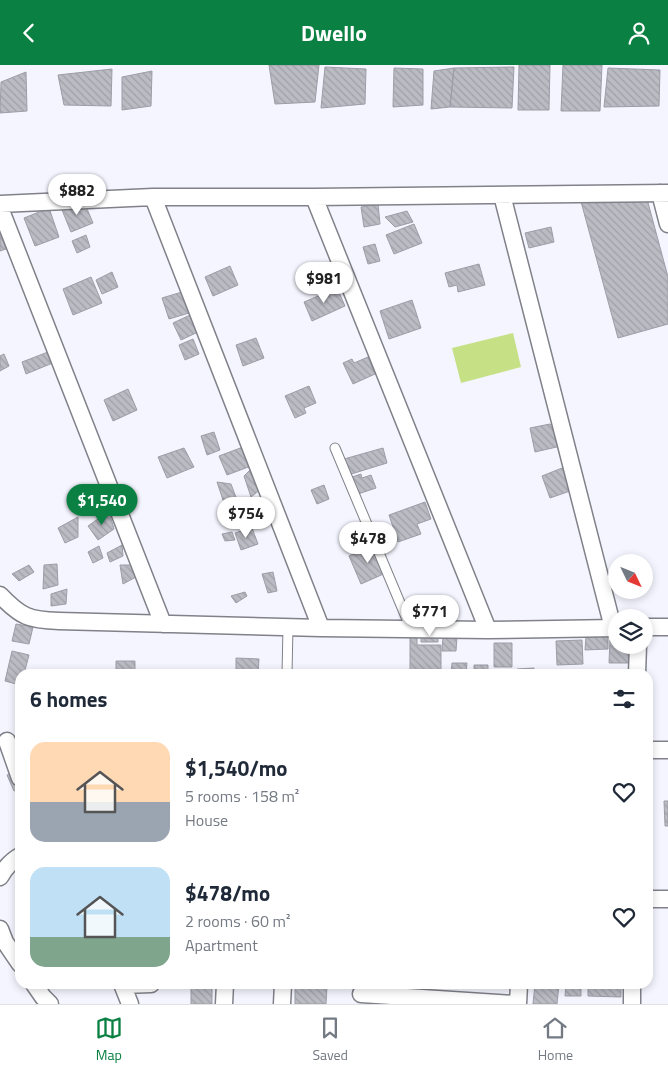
<!DOCTYPE html>
<html lang="en">
<head>
<meta charset="utf-8">
<style>
  :root { --surface:#fff; --page:#f6f6f7; --text:#1f2937; --muted:#747a83; --line:#e0e1e3; --accent:#0b8043 }
  body { margin:0; font-family:"Titillium Web",sans-serif; background:var(--page); color:var(--text); height:100vh; display:flex; flex-direction:column; font-size:19px; white-space:nowrap }
  * { box-sizing:border-box; margin:0 }
  p { font-size:16px; color:var(--muted) }
  .icon { flex:none; width:28px; height:28px; fill:none; stroke:currentColor; stroke-width:2; stroke-linecap:round; stroke-linejoin:round }
  .map { position:relative; flex:1; overflow:hidden }
  .sheet { position:absolute; left:15px; top:604px; width:638px; height:320px; display:flex; flex-direction:column; background:var(--surface); border-radius:15px; box-shadow:0 2px 8px #0003 }
  .sheet>* { flex:none }
  .needle { width:32px; rotate:133deg }
  .controls { position:absolute; left:608px; top:489px; display:grid; gap:10px }
  .controls a { display:grid; place-items:center; width:45px; height:45px; border-radius:50%; background:var(--surface); box-shadow:0 2px 8px #0003; font-size:25px }
  .price { position:absolute; translate:-50% -42px; padding:0 11px; border-radius:18px; background:#fff; color:#222; font-size:16px; line-height:32px; filter:drop-shadow(0 1px 2px #0008) }
  .price::after { content:''; position:absolute; left:50%; top:30px; width:15px; height:11px; margin-left:-8px; background:inherit; clip-path:polygon(0 0,100% 0,50% 100%) }
  .price.selected { background:var(--accent); color:#fff }
  ul { padding:0; list-style:none }
  li { display:flex; align-items:center; gap:15px; height:125px; padding:0 15px }
  li span { display:grid; place-items:center; flex:none; width:140px; height:100px; border-radius:15px; color:#555 }
  li>.icon { margin-inline-start:auto }
  span .icon { width:60px; height:60px; fill:#fffc; stroke-width:1 }
  li b { font-size:21px }
  h2 { display:flex; justify-content:space-between; align-items:center; height:60px; padding:0 15px; font-size:21px }
  header { display:flex; justify-content:space-between; align-items:center; height:65px; padding:0 15px; background:var(--accent); color:#fff; font-size:22px; font-weight:700 }
  .tabs { display:flex; justify-content:space-around; align-items:center; height:70px; border-top:1px solid var(--line); background:var(--surface); font-size:14px; color:var(--muted) }
  .tabs a { display:grid; justify-items:center; gap:2px }
  .tabs .selected { color:var(--accent) }
  .map>svg:first-child { display:block }
  .park { fill:#c6e086 }
  .building { fill:url(#building-back-hatch); stroke:#9c9da6 }
  .lines { fill:none; stroke-linecap:round; stroke-linejoin:round }
  .lane-casing { stroke:#808189; stroke-width:11 }
  .street-casing { stroke:#808189; stroke-width:19 }
  .lane { stroke:#fff; stroke-width:9 }
  .street { stroke:#fff; stroke-width:16 }
</style>
</head>
<body>
<header><svg class="icon" aria-label="back" viewBox="0 0 24 24"><path d="M15 5l-7 7 7 7"/></svg>Dwello<svg class="icon" aria-label="person" viewBox="0 0 24 24"><circle cx="12" cy="8" r="4"/><path d="M4 21q1-7 8-7t8 7"/></svg></header>
<div class="map">
<svg width="668" height="939" viewBox="0 0 668 939">
  <defs>
    <pattern id="building-back-hatch" width="6" height="6" patternUnits="userSpaceOnUse" patternTransform="scale(1.25)"><rect width="6" height="6" fill="#bbbbc4"/><path d="M-1 5l2 2M0 0l6 6M5-1l2 2" fill="none" stroke="#a0a0a8"/></pattern>
  </defs>
  <rect width="100%" height="100%" fill="#f4f5fe"/>
  <!-- park -->
  <path class="park" d="M 513,268 L 521,302 L 461,318 L 452,283 Z"/>
  <!-- building -->
  <path class="building" d="M 269,0 L 319,0 L 315,37 L 275,39 Z
    M 519,0 L 550,0 L 549,45 L 518,45 Z
    M 563,0 L 602,0 L 600,46 L 561,46 Z
    M 325,2 L 366,4 L 365,39 L 321,43 Z
    M 514,2 L 512,43 L 450,42 L 454,3 Z
    M 394,3 L 423,4 L 423,40 L 393,42 Z
    M 454,3 L 450,42 L 431,44 L 434,6 Z
    M 608,3 L 660,5 L 659,41 L 604,42 Z
    M 112,4 L 111,41 L 64,40 L 58,10 Z
    M 152,6 L 151,41 L 122,45 L 122,12 Z
    M 26,7 L 27,46 L 0,48 L 1,17 Z
    M 580,133 L 647,134 L 668,212 L 668,259 L 618,273 Z
    M 85,139 L 93,158 L 71,167 L 60,140 Z
    M 378,139 L 380,159 L 364,162 L 361,142 Z
    M 49,143 L 59,172 L 35,181 L 24,153 Z
    M 407,146 L 413,157 L 395,162 L 385,152 Z
    M 414,159 L 422,178 L 394,189 L 386,170 Z
    M 551,162 L 554,177 L 529,183 L 525,168 Z
    M 0,166 L 6,184 L 0,186 Z
    M 86,170 L 90,182 L 77,188 L 72,176 Z
    M 375,179 L 380,196 L 368,199 L 363,182 Z
    M 479,199 L 485,220 L 458,227 L 457,220 L 449,222 L 445,208 Z
    M 230,201 L 238,220 L 213,231 L 205,212 Z
    M 112,207 L 118,222 L 102,229 L 96,215 Z
    M 91,212 L 102,238 L 73,250 L 63,224 Z
    M 337,223 L 345,241 L 312,256 L 304,237 Z
    M 182,227 L 189,248 L 169,254 L 162,233 Z
    M 412,235 L 421,263 L 389,274 L 380,246 Z
    M 190,250 L 198,267 L 181,275 L 173,258 Z
    M 256,273 L 264,293 L 243,301 L 236,280 Z
    M 193,274 L 199,289 L 185,295 L 179,280 Z
    M 48,287 L 55,297 L 26,309 L 22,297 Z
    M 4,289 L 9,301 L 0,306 L 0,291 Z
    M 368,292 L 375,309 L 353,319 L 343,298 L 352,294 L 354,298 Z
    M 309,321 L 316,338 L 304,343 L 306,348 L 295,353 L 285,331 Z
    M 128,324 L 137,345 L 113,356 L 104,335 Z
    M 550,359 L 561,381 L 535,387 L 530,363 Z
    M 214,367 L 220,385 L 207,390 L 201,371 Z
    M 243,382 L 251,401 L 227,410 L 219,391 Z
    M 184,383 L 194,402 L 167,413 L 158,392 Z
    M 383,383 L 387,398 L 348,410 L 344,394 Z
    M 567,401 L 573,425 L 550,433 L 542,411 Z
    M 251,404 L 261,424 L 251,432 L 244,411 Z
    M 361,409 L 362,413 L 371,410 L 376,423 L 358,429 L 352,412 Z
    M 217,417 L 231,419 L 237,435 L 225,441 Z
    M 324,420 L 329,434 L 317,439 L 311,425 Z
    M 425,437 L 431,454 L 417,459 L 421,469 L 398,477 L 389,450 Z
    M 109,446 L 114,464 L 98,475 L 88,461 Z
    M 78,452 L 78,472 L 65,478 L 58,463 Z
    M 252,463 L 258,479 L 241,485 L 235,468 Z
    M 232,467 L 235,475 L 225,476 L 222,469 Z
    M 375,479 L 388,507 L 361,519 L 349,491 Z
    M 122,480 L 123,491 L 110,497 L 107,488 Z
    M 99,481 L 103,493 L 93,498 L 88,487 Z
    M 57,499 L 58,520 L 43,524 L 44,500 Z
    M 29,500 L 34,507 L 19,516 L 12,509 Z
    M 120,500 L 132,500 L 136,512 L 123,519 Z
    M 273,507 L 277,526 L 268,528 L 262,509 Z
    M 67,524 L 66,539 L 51,541 L 51,529 Z
    M 245,527 L 247,531 L 236,538 L 231,531 Z
    M 16,559 L 33,562 L 29,579 L 12,576 Z
    M 421,567 L 438,567 L 438,577 L 421,577 Z
    M 410,570 L 417,570 L 417,580 L 441,580 L 441,607 L 410,608 Z
    M 608,570 L 608,584 L 585,585 L 586,571 Z
    M 443,571 L 457,572 L 456,586 L 442,586 Z
    M 582,575 L 583,599 L 557,600 L 556,576 Z
    M 610,575 L 616,575 L 616,580 L 630,580 L 630,598 L 609,598 Z
    M 494,578 L 512,578 L 512,602 L 494,602 Z
    M 12,586 L 29,590 L 24,609 L 20,609 L 20,620 L 5,616 Z
    M 236,593 L 259,594 L 258,609 L 236,609 Z
    M 116,596 L 135,596 L 135,609 L 116,609 Z
    M 452,598 L 467,598 L 466,609 L 451,609 Z
    M 474,600 L 488,600 L 488,609 L 474,609 Z
    M 534,603 L 534,609 L 517,609 L 517,604 Z
    M 20,705 L 20,723 L 14,726 L 7,710 Z
    M 664,736 L 668,736 L 668,761 L 665,761 Z
    M 535,919 L 559,919 L 557,939 L 533,939 Z
    M 566,919 L 581,919 L 581,931 L 565,931 Z
    M 588,919 L 621,919 L 621,932 L 588,931 Z
    M 295,921 L 327,922 L 326,939 L 295,939 Z
    M 191,923 L 212,923 L 212,939 L 191,939 Z"/>
  <g class="lines">
    <defs>
      <path id="lane" d="M 335,383 L 411,564
        M 287,609 L 288,562"/>
      <path id="street" d="M 660,128 L 668,159
        M 502,130 L 613,563
        M 153,132 L 321,563
        M 314,132 L 488,565
        M 0,139 L 153,132 L 314,132 L 668,128
        M 0,143 L 163,559
        M 0,530 C 21,552 29,555 59,556 L 321,563 L 488,565 L 616,563
        M 644,562 L 668,562
        M 637,609 L 638,580
        M 7,676 L 20,713
        M 648,685 L 668,685
        M 0,812 C 5,803 11,796 20,791
        M 648,834 L 668,834
        M 0,864 L 5,877 L 20,899
        M 34,919 L 43,932 L 50,939
        M 122,919 L 130,939
        M 123,920 L 151,919
        M 361,929 L 515,939
        M 224,939 L 225,919
        M 282,939 L 283,919
        M 518,939 L 519,919
        M 632,939 L 632,919"/>
    </defs>
    <!-- lane casing -->
    <use href="#lane" class="lane-casing"/>
    <!-- street casing -->
    <use href="#street" class="street-casing"/>
    <!-- lane -->
    <use href="#lane" class="lane"/>
    <!-- street -->
    <use href="#street" class="street"/>
  </g>
</svg>
<div class="controls">
<a><svg class="needle" viewBox="-14 -14 28 28"><path d="M0-13l5 13h-10z" fill="#e53935"/><path d="M0 13l5-13h-10z" fill="#747a83"/></svg></a>
<a><svg class="icon" aria-label="layers" viewBox="0 0 24 24"><path d="M12 4l9 5-9 5-9-5zM3 14l9 5 9-5"/></svg></a>
</div>
<b class="price" style="left:77px;top:151px">$882</b>
<b class="price" style="left:324px;top:239px">$981</b>
<b class="price selected" style="left:102px;top:461px">$1,540</b>
<b class="price" style="left:246px;top:474px">$754</b>
<b class="price" style="left:368px;top:499px">$478</b>
<b class="price" style="left:430px;top:572px">$771</b>
<section class="sheet">
<h2>6 homes<svg class="icon" aria-label="filters" viewBox="0 0 24 24"><path d="M4 7h16M4 17h16"/><circle cx="9" cy="7" r="2"/><circle cx="15" cy="17" r="2"/></svg></h2>
<ul>
<li><span style="background:linear-gradient(#ffd9b3 60%,#9aa5b1 0)"><svg class="icon" aria-label="home" viewBox="0 0 24 24"><path d="M3 11l9-7 9 7M6 9v11h12V9"/></svg></span><div><b>$1,540/mo</b><p>5 rooms · 158 m²</p><p>House</p></div><svg class="icon" aria-label="heart" viewBox="0 0 24 24"><path d="M12 20l-8-8c-3-5 5-10 8-4 3-6 11-1 8 4z"/></svg></li>
<li><span style="background:linear-gradient(#bfe0f5 70%,#7fa58c 0)"><svg class="icon" aria-label="home" viewBox="0 0 24 24"><path d="M3 11l9-7 9 7M6 9v11h12V9"/></svg></span><div><b>$478/mo</b><p>2 rooms · 60 m²</p><p>Apartment</p></div><svg class="icon" aria-label="heart" viewBox="0 0 24 24"><path d="M12 20l-8-8c-3-5 5-10 8-4 3-6 11-1 8 4z"/></svg></li>
</ul>
</section>
</div>
<nav class="tabs">
<a class="selected"><svg class="icon" aria-label="map" viewBox="0 0 24 24"><path d="M3 6l6-2 6 2 6-2v14l-6 2-6-2-6 2zM9 4v14M15 6v14"/></svg>Map</a>
<a><svg class="icon" aria-label="saved" viewBox="0 0 24 24"><path d="M7 4h10v16l-5-4-5 4z"/></svg>Saved</a>
<a><svg class="icon" aria-label="home" viewBox="0 0 24 24"><path d="M3 11l9-7 9 7M6 9v11h12V9"/></svg>Home</a>
</nav>
</body>
</html>
